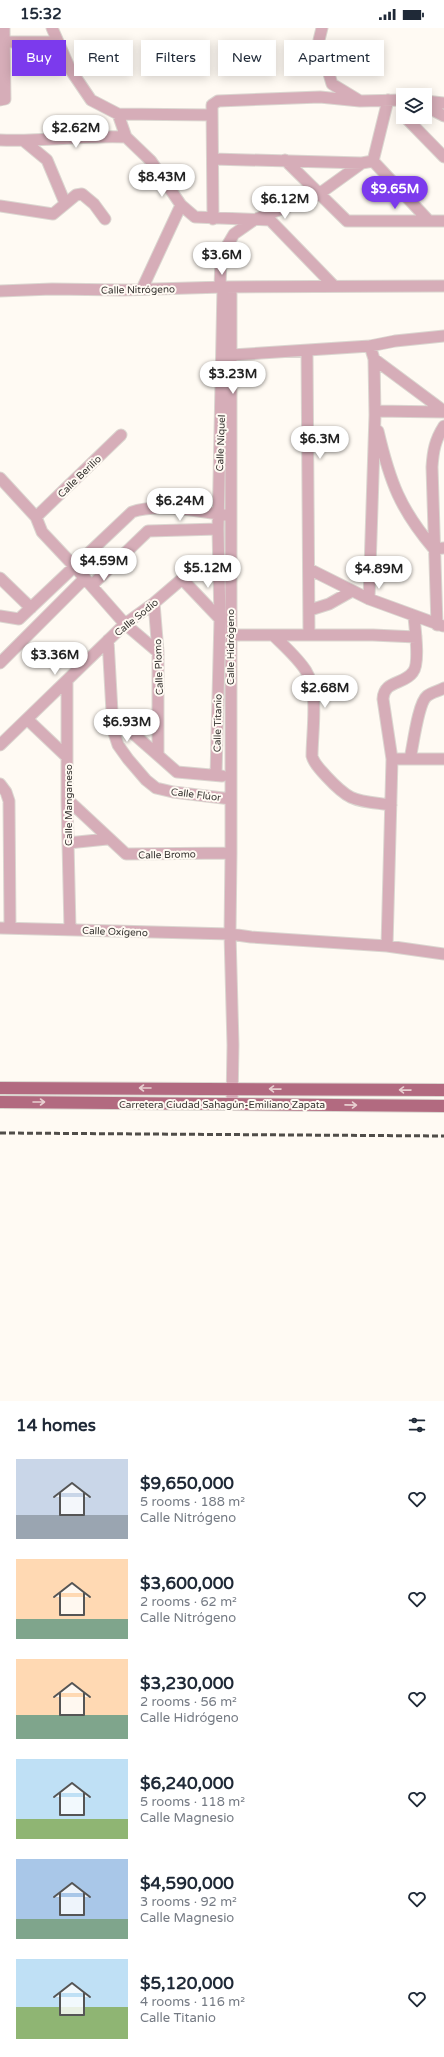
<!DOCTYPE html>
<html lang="en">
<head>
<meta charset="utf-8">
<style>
  :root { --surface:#fff; --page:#f2f2f3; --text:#1f2937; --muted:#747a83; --accent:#7c3aed }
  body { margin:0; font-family:"Varela Round",sans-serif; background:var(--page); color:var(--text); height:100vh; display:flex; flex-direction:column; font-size:15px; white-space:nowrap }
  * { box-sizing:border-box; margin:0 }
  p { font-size:13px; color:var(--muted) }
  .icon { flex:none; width:22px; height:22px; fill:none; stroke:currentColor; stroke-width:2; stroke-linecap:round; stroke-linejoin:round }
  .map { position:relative; height:1373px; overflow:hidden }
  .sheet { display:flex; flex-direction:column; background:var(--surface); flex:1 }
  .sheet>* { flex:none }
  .guide { position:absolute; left:12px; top:12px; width:420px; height:36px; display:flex; gap:8px }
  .buttons { position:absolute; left:396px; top:60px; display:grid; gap:8px }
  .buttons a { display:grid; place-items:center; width:36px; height:36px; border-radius:0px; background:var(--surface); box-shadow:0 2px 10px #0003; font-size:20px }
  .price { position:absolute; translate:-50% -34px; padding:0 9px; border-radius:14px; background:#fff; color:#222; font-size:13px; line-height:26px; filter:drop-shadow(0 1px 2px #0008) }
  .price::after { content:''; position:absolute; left:50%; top:24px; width:12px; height:9px; margin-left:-6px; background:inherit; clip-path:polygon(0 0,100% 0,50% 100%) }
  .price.on { background:var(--accent); color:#fff }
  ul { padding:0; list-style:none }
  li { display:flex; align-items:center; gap:12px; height:100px; padding:0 16px }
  li span { display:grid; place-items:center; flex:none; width:112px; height:80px; border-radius:0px; color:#555 }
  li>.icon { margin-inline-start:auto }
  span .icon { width:48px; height:48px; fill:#fffc; stroke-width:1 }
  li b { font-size:17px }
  h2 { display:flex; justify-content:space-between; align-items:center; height:48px; padding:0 16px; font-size:17px }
  .chip { padding:0 14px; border-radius:0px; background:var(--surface); box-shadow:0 2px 10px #0003; font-size:14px; line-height:36px }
  .chip.on { background:var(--accent); color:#fff }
  .status { display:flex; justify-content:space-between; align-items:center; height:28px; padding:0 20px; background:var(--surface); direction:ltr }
  .status svg { height:11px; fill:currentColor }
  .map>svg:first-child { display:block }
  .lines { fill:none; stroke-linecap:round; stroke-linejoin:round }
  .street-casing { stroke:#dbd6d0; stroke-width:13 }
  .primary-casing { stroke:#dbd6d0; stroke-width:14 }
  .street { stroke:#d6adb8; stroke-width:11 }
  .primary { stroke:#b26a80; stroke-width:12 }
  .rail { stroke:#504d49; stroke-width:3; stroke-dasharray:6 3; stroke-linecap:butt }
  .oneway { stroke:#e8cfd0 }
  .labels { text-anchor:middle; stroke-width:4; stroke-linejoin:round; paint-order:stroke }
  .street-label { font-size:10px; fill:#373431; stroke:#fffaf3 }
</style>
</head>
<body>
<div class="status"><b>15:32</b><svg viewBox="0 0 49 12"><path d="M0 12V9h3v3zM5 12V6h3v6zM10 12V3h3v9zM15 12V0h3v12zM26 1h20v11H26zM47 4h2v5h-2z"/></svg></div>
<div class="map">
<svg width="444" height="1373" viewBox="0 0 444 1373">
  <rect width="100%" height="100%" fill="#fffaf3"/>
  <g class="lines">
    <defs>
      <path id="street" d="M 52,0 L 70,41 L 91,72 L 118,86 L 212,87
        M 322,0 L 319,12 L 332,56 L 360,73 L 403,72
        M 0,14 L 57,14
        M 0,72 L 5,71 L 4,0
        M 425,73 L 444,75
        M 425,78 L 444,88
        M 118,86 L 126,109
        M 405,89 L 444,129
        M 0,112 C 42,114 84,107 126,109 L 151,133 L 181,177 L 195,189 L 270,192 L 334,258
        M 24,113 L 47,132 L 65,175
        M 213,131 L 362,135 L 373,133
        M 285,132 L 347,193 L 444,193
        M 373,133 L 429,193
        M 373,133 L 388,72
        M 0,178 L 53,186 L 76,167 L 82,166 L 94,176 L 105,191
        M 213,191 L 212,77 L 218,73 L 320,69 L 360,73
        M 231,259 L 231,825 L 230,906 L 233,1017 L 232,1075
        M 220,260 L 221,228 L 234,206 L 254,192 L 319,166 L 362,135
        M 142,261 L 181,177
        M 0,263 L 52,261 L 122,262 L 223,259 L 444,258
        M 307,323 L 309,607
        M 232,327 L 370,318 L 395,313 L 444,308
        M 374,331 L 444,383
        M 375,383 L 444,384
        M 378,403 C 390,454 400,481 434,521 L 444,520
        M 0,450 L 36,489 L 42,504 L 74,538 L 125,596 L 158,624
        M 36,489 L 121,407
        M 309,541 L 369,571 L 443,598
        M 0,550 L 31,580
        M 92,557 L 148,503 L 218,501
        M 369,571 L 375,387 L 374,331 L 370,318
        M 154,575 L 158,624 L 158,727
        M 310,582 L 329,576 L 352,563
        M 0,588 L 19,591 L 132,484 C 155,475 200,483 225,487
        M 437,597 L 432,439 C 433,423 435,412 444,398
        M 230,607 L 373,607 L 416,609
        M 273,607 C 284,618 298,630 306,643 C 319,664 312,704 312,728 C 314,736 320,741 326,748 C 351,775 355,772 391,777
        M 108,612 L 113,702 L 118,717 L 128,731 L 146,752 L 156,760 L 173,764 L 231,771
        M 0,635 L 85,550
        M 67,652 L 67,771 L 70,901
        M 111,686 L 177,744 L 222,748
        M 27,691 L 67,729
        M 0,717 L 125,596 L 154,575 L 182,551 L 220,591
        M 392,731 L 444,731
        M 410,731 C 413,718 418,675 427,668 C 432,664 439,663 444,660
        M 216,747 L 220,591 L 218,501 L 223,259
        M 0,756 L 6,764 L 9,773 L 10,900
        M 67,771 L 126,826 L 231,825
        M 68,815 L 107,811
        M 0,900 L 230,906 L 251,909 L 387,918 L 444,926
        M 387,918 L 392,731 L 383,671 C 384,652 404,657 413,644 C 420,636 415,600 414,589"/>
      <path id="primary" d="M 0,1060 L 444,1062
        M 0,1074 L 444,1078"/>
    </defs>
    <!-- street casing -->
    <use href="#street" class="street-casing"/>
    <!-- primary casing -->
    <use href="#primary" class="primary-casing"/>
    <!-- street -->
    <use href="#street" class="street"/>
    <!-- primary -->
    <use href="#primary" class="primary"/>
    <!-- rail -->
    <path class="rail" d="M 0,1105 L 444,1108"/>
  </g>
  <!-- one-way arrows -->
  <defs><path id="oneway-shaft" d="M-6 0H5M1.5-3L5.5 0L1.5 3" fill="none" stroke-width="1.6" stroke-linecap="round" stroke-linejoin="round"/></defs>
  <g class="oneway">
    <use href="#oneway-shaft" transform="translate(145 1060) rotate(-180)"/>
    <use href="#oneway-shaft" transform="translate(275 1061) rotate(-179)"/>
    <use href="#oneway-shaft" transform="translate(405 1062) rotate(-179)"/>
    <use href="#oneway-shaft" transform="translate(39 1074)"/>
    <use href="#oneway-shaft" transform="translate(351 1077) rotate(1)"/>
  </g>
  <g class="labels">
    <!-- street labels -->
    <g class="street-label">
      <text transform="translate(138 261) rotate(-1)" y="4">Calle Nitrógeno</text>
      <text transform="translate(220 415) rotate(-88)" y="4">Calle Níquel</text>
      <text transform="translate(79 448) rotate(-44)" y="4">Calle Berilio</text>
      <text transform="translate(136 589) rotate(-39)" y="4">Calle Sodio</text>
      <text transform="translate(230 619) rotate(-90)" y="4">Calle Hidrógeno</text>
      <text transform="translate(158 639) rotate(-92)" y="4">Calle Plomo</text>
      <text transform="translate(217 695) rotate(-89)" y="4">Calle Titanio</text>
      <text transform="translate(196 766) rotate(7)" y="4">Calle Flúor</text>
      <text transform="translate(68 777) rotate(-90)" y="4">Calle Manganeso</text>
      <text transform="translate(167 826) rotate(-1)" y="4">Calle Bromo</text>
      <text transform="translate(115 903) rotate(2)" y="4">Calle Oxígeno</text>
      <text x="222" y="1080">Carretera Ciudad Sahagún-Emiliano Zapata</text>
    </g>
  </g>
</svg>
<div class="buttons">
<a><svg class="icon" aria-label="layers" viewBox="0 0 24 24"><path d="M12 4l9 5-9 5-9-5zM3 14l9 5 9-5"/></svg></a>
</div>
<b class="price" style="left:76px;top:121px">$2.62M</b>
<b class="price" style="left:162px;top:170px">$8.43M</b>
<b class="price on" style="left:395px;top:182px">$9.65M</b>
<b class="price" style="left:285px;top:192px">$6.12M</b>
<b class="price" style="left:222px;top:248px">$3.6M</b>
<b class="price" style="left:233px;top:367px">$3.23M</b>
<b class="price" style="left:320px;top:432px">$6.3M</b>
<b class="price" style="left:180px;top:494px">$6.24M</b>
<b class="price" style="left:104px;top:554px">$4.59M</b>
<b class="price" style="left:208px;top:561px">$5.12M</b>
<b class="price" style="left:379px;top:562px">$4.89M</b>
<b class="price" style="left:55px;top:648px">$3.36M</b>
<b class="price" style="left:325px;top:681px">$2.68M</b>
<b class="price" style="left:127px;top:715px">$6.93M</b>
<div class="guide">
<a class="chip on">Buy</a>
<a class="chip">Rent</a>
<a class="chip">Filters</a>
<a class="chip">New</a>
<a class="chip">Apartment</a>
</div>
</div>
<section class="sheet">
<h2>14 homes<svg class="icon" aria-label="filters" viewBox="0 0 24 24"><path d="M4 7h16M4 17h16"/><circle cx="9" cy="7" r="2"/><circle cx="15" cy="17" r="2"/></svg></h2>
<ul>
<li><span style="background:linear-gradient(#c9d6e8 70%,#9aa5b1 0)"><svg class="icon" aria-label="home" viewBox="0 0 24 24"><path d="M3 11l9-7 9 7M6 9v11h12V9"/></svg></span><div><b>$9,650,000</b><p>5 rooms · 188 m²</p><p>Calle Nitrógeno</p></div><svg class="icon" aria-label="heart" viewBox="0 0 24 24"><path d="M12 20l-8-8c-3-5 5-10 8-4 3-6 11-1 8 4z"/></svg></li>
<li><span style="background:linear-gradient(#ffd9b3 75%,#7fa58c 0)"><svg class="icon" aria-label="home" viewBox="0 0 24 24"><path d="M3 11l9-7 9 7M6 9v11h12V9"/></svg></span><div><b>$3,600,000</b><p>2 rooms · 62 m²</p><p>Calle Nitrógeno</p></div><svg class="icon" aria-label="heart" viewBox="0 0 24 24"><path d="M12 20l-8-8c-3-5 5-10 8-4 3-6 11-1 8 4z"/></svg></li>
<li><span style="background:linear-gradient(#ffd9b3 70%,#7fa58c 0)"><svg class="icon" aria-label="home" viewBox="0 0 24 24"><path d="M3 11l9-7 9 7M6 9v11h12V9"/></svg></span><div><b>$3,230,000</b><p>2 rooms · 56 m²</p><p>Calle Hidrógeno</p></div><svg class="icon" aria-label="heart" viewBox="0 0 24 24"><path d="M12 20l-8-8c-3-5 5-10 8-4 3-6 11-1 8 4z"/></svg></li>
<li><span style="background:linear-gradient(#bfe0f5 75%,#8fb573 0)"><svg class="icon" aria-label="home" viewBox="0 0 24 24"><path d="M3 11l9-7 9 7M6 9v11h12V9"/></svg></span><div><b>$6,240,000</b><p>5 rooms · 118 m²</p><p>Calle Magnesio</p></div><svg class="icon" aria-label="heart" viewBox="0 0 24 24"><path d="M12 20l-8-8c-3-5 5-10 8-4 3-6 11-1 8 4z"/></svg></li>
<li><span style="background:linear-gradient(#a9c7e8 75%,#7fa58c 0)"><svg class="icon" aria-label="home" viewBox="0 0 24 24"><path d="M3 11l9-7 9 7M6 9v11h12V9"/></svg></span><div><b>$4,590,000</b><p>3 rooms · 92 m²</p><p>Calle Magnesio</p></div><svg class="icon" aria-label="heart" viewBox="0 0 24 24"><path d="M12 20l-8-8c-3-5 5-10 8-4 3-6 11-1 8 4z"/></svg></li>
<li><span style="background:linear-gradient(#bfe0f5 60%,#8fb573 0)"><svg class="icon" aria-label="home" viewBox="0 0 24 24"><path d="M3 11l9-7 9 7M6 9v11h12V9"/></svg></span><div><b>$5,120,000</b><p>4 rooms · 116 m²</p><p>Calle Titanio</p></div><svg class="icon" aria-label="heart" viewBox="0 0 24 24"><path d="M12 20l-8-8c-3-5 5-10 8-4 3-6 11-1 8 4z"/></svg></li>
</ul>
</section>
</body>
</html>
